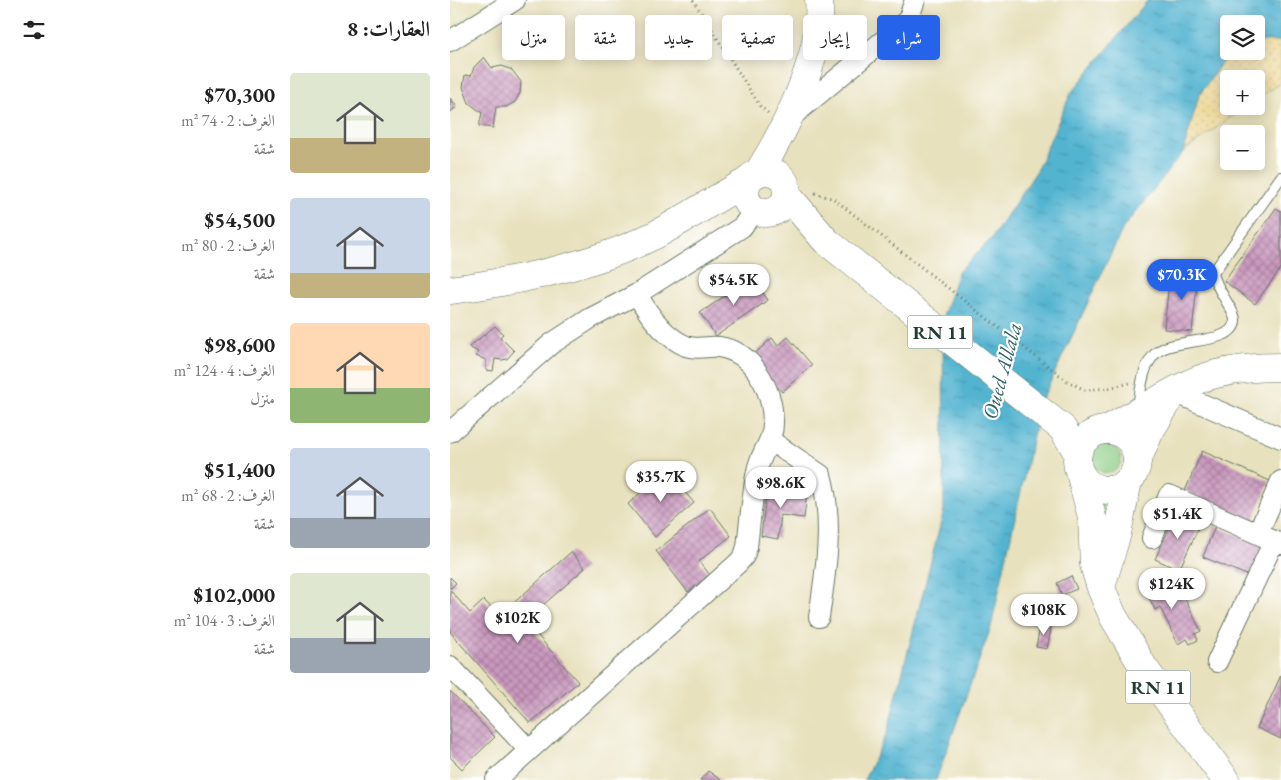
<!DOCTYPE html>
<html lang="ar">
<head>
<meta charset="utf-8">
<style>
  :root { --surface:#fff; --page:#f6f6f6; --text:#222; --muted:#767676; --accent:#2563eb }
  body { margin:0; font-family:"EB Garamond",Amiri,serif; background:var(--page); color:var(--text); direction:rtl; height:100vh; display:flex; flex-direction:column; font-size:19px; white-space:nowrap }
  * { box-sizing:border-box; margin:0 }
  p { font-size:16px; color:var(--muted) }
  .icon { flex:none; width:28px; height:28px; fill:none; stroke:currentColor; stroke-width:2; stroke-linecap:round; stroke-linejoin:round }
  .map { position:relative; flex:1; overflow:hidden; direction:ltr }
  .panel { display:flex; flex-direction:column; background:var(--surface); width:450px }
  .panel>* { flex:none }
  .banner { position:absolute; left:15px; top:15px; width:475px; height:45px; direction:rtl; display:flex; gap:10px }
  .fabs { position:absolute; left:770px; top:15px; display:grid; gap:10px }
  .fabs a { display:grid; place-items:center; width:45px; height:45px; border-radius:5px; background:var(--surface); box-shadow:0 2px 12px #0003; font-size:25px }
  .price { position:absolute; translate:-50% -42px; padding:0 11px; border-radius:18px; background:#fff; color:#222; font-size:16px; line-height:32px; filter:drop-shadow(0 1px 2px #0008) }
  .price::after { content:''; position:absolute; left:50%; top:30px; width:15px; height:11px; margin-left:-8px; background:inherit; clip-path:polygon(0 0,100% 0,50% 100%) }
  .price.on { background:var(--accent); color:#fff }
  ul { padding:0; list-style:none }
  li { display:flex; align-items:center; gap:15px; height:125px; padding:0 20px }
  li span { display:grid; place-items:center; flex:none; width:140px; height:100px; border-radius:5px; color:#555 }
  li>.icon { margin-inline-start:auto }
  span .icon { width:60px; height:60px; fill:#fffc; stroke-width:1 }
  li b { font-size:21px }
  h2 { display:flex; justify-content:space-between; align-items:center; height:60px; padding:0 20px; font-size:21px }
  .chip { padding:0 18px; border-radius:5px; background:var(--surface); box-shadow:0 2px 12px #0003; font-size:18px; line-height:45px }
  .chip.on { background:var(--accent); color:#fff }
  main { display:flex; flex:1; min-height:0 }
  .map>svg:first-child { display:block }
  .green { fill:#8bcb82; stroke:#55845b }
  .sand { fill:url(#sand-dots); stroke:#868c69 }
  .water { fill:url(#water-ripples); stroke:#387882 }
  .building { fill:url(#building-cross-hatch) }
  .lines { fill:none; stroke-linecap:round; stroke-linejoin:round }
  .lane-casing { stroke:#657664; stroke-width:12 }
  .street-casing { stroke:#657664; stroke-width:22 }
  .secondary-casing { stroke:#657664; stroke-width:29 }
  .primary-casing { stroke:#657664; stroke-width:29 }
  .path { stroke:#657664; stroke-width:3; stroke-dasharray:1 4; stroke-linecap:butt }
  .lane { stroke:#fff; stroke-width:10 }
  .street { stroke:#fff; stroke-width:20 }
  .secondary { stroke:#fff; stroke-width:28 }
  .primary { stroke:#fff; stroke-width:28 }
  .labels { text-anchor:middle; stroke-width:4.5; stroke-linejoin:round; paint-order:stroke }
  .shield { fill:#fff; stroke:#627771; stroke-width:1 }
  .shield-label { font-size:19px; font-weight:bold; fill:#1f3d34 }
  .water-label { font-size:21px; font-style:italic; fill:#2e6163; stroke:#fff }
</style>
</head>
<body>
<main>
<div class="map">
<svg width="831" height="780" viewBox="0 0 831 780">
  <defs>
    <pattern id="sand-dots" width="8" height="8" patternUnits="userSpaceOnUse" patternTransform="scale(1.25)"><rect width="8" height="8" fill="#eeda9e"/><path d="M2 2h.1M6 6h.1" fill="none" stroke="#ccbc89" stroke-width="1.8" stroke-linecap="round"/></pattern>
    <pattern id="water-ripples" width="26" height="14" patternUnits="userSpaceOnUse" patternTransform="scale(1.25)"><rect width="26" height="14" fill="#52b4d0"/><path d="M2 4q2-2 4 0t4 0M15 11q2-2 4 0t4 0" fill="none" stroke="#4394aa"/></pattern>
    <pattern id="building-cross-hatch" width="8" height="8" patternUnits="userSpaceOnUse" patternTransform="scale(1.25)"><rect width="8" height="8" fill="#ca98be"/><path d="M0 0l8 8M0 8l8-8" fill="none" stroke="#a37d9b"/></pattern>
  </defs>
  <rect width="100%" height="100%" fill="#fff"/>
  <filter id="ink" filterUnits="userSpaceOnUse"><feTurbulence type="fractalNoise" baseFrequency=".02" numOctaves="2"/><feDisplacementMap in="SourceGraphic" scale="10" xChannelSelector="R" yChannelSelector="G"/><feConvolveMatrix kernelMatrix="1 2 1 2 8 2 1 2 1" color-interpolation-filters="sRGB"/></filter>
  <filter id="wash" filterUnits="userSpaceOnUse"><feTurbulence type="fractalNoise" baseFrequency=".0096" numOctaves="4" result="noise"/><feDisplacementMap in="SourceGraphic" scale="20" xChannelSelector="R" yChannelSelector="G"/><feGaussianBlur stdDeviation="1.12" result="paint"/><feColorMatrix in="noise" values="0 0 0 0 0 0 0 0 0 0 0 0 0 0 0 0 0 1.4 0 .05"/><feComposite in="paint" operator="in"/></filter>
  <g filter="url(#wash)">
    <rect width="100%" height="100%" fill="#e8e1bd"/>
    <!-- green -->
    <path class="green" d="M643 459a14 14 0 1 1 28 0a14 14 0 1 1-28 0Z
      M 647,495 L 667,496 L 652,564 Z"/>
    <!-- sand -->
    <path class="sand" d="M 812,40 L 831,41 L 831,83 L 806,99 L 806,79 L 779,79 L 779,106 L 796,106 L 733,152 L 749,95 L 772,62 L 784,51 L 806,51 L 806,41 Z"/>
    <!-- water -->
    <path class="water" d="M 698,0 L 831,0 L 831,41 L 806,41 L 806,24 L 779,24 L 779,51 L 784,51 L 772,62 L 749,95 L 733,152 L 673,228 L 590,404 L 541,627 L 486,780 L 414,780 L 437,733 L 494,510 L 493,317 L 508,272 L 542,238 L 586,172 L 621,93 Z"/>
    <g id="blocks">
      <!-- building -->
      <path class="building" d="M 34,57 L 42,68 L 52,66 L 62,70 L 71,82 L 70,93 L 65,102 L 56,107 L 46,107 L 43,128 L 29,126 L 32,113 L 19,103 L 13,87 L 15,75 L 21,76 L 24,67 Z
        M 0,98 L 7,107 L 0,112 Z
        M 826,208 L 831,211 L 831,268 L 805,304 L 774,281 Z
        M 734,264 L 749,266 L 742,332 L 714,329 L 719,282 L 732,284 Z
        M 302,277 L 318,300 L 266,336 L 250,313 Z
        M 45,326 L 53,334 L 50,337 L 64,351 L 57,359 L 52,360 L 45,359 L 43,371 L 36,370 L 36,360 L 26,356 L 28,352 L 19,347 Z
        M 338,337 L 362,365 L 332,392 L 301,357 L 322,338 L 328,346 Z
        M 752,451 L 820,481 L 803,521 L 735,491 Z
        M 216,470 L 244,503 L 205,537 L 178,504 Z
        M 317,487 L 357,493 L 354,518 L 331,515 L 328,539 L 311,536 Z
        M 260,508 L 281,536 L 249,561 L 260,575 L 238,592 L 206,551 Z
        M 728,509 L 752,520 L 729,570 L 705,559 Z
        M 765,526 L 812,545 L 799,576 L 753,557 Z
        M 121,552 L 135,568 L 75,621 L 128,682 L 80,723 L 0,632 L 0,590 L 20,613 L 34,600 L 49,616 Z
        M 702,573 L 707,582 L 713,579 L 724,600 L 733,595 L 751,631 L 745,634 L 748,640 L 740,644 L 737,639 L 728,644 L 710,607 L 705,610 L 690,579 Z
        M 621,576 L 627,589 L 612,595 L 607,583 Z
        M 0,577 L 6,583 L 0,589 Z
        M 591,622 L 602,624 L 597,649 L 586,647 Z
        M 831,675 L 831,739 L 807,728 Z
        M 0,691 L 45,737 L 12,769 L 0,757 Z
        M 258,771 L 271,780 L 250,780 Z"/>
    </g>
  </g>
  <g filter="url(#ink)">
    <use href="#blocks" fill-opacity="0" stroke="#657664" stroke-width="1"/>
    <g class="lines">
      <defs>
        <path id="lane" d="M 688,406 C 691,390 692,368 704,355 C 719,336 783,347 785,321 C 786,312 766,290 763,273 L 831,177"/>
        <path id="street" d="M 0,41 L 65,0
          M 341,117 L 458,20 L 465,0
          M 724,392 L 831,438
          M 0,432 L 101,344 L 141,318 L 187,294 L 292,227 L 305,210
          M 321,441 L 371,475 C 384,521 376,570 369,617
          M 808,533 L 831,481
          M 702,538 L 719,495 L 831,544
          M 767,662 L 824,541
          M 0,666 L 79,750
          M 46,780 L 288,563 L 294,556 L 297,547 C 300,522 302,496 307,471 C 310,453 324,441 323,421 C 322,389 304,352 269,347 C 258,346 246,350 236,346 C 213,336 198,314 187,294"/>
        <path id="secondary" d="M 656,430 C 690,413 729,383 766,374 C 787,369 810,367 831,367
          M 687,460 L 700,431 L 722,395"/>
        <path id="primary" d="M295 192a21 21 0 1 1 42 0a21 21 0 1 1-42 0Z
          M 308,173 C 336,129 374,53 369,0
          M 337,195 L 376,241 L 612,428 L 628,453
          M 0,290 C 69,281 143,266 205,235 C 237,218 266,198 298,181
          M627 460a30 30 0 1 1 60 0a30 30 0 1 1-60 0Z
          M 631,476 L 642,517 L 644,565 L 651,588 L 663,616 L 694,668 L 776,780
          M 651,587 L 667,533 L 678,481"/>
      </defs>
      <!-- lane casing -->
      <use href="#lane" class="lane-casing"/>
      <!-- street casing -->
      <use href="#street" class="street-casing"/>
      <!-- secondary casing -->
      <use href="#secondary" class="secondary-casing"/>
      <!-- primary casing -->
      <use href="#primary" class="primary-casing"/>
      <!-- path -->
      <path class="path" d="M 243,0 L 310,106 L 318,113
        M 365,193 L 384,199 L 617,381 L 635,390 L 659,388 L 680,383"/>
      <!-- lane -->
      <use href="#lane" class="lane"/>
      <!-- street -->
      <use href="#street" class="street"/>
      <!-- secondary -->
      <use href="#secondary" class="secondary"/>
      <!-- primary -->
      <use href="#primary" class="primary"/>
    </g>
  </g>
  <g class="labels">
    <!-- shield labels -->
    <g class="shield">
      <rect x="457.5" y="315.5" width="65" height="33" rx="4"/>
      <rect x="675.5" y="670.5" width="65" height="33" rx="4"/>
    </g>
    <g class="shield-label">
      <text x="490" y="339">RN 11</text>
      <text x="708" y="694">RN 11</text>
    </g>
    <!-- water labels -->
    <g class="water-label">
      <text transform="translate(552 371) rotate(-75)" y="7">Oued Allala</text>
    </g>
  </g>
</svg>
<div class="fabs">
<a><svg class="icon" aria-label="layers" viewBox="0 0 24 24"><path d="M12 4l9 5-9 5-9-5zM3 14l9 5 9-5"/></svg></a>
<a>+</a>
<a>−</a>
</div>
<b class="price on" style="left:732px;top:301px">$70.3K</b>
<b class="price" style="left:284px;top:306px">$54.5K</b>
<b class="price" style="left:211px;top:503px">$35.7K</b>
<b class="price" style="left:331px;top:509px">$98.6K</b>
<b class="price" style="left:728px;top:540px">$51.4K</b>
<b class="price" style="left:722px;top:610px">$124K</b>
<b class="price" style="left:594px;top:636px">$108K</b>
<b class="price" style="left:68px;top:644px">$102K</b>
<div class="banner">
<a class="chip on">شراء</a>
<a class="chip">إيجار</a>
<a class="chip">تصفية</a>
<a class="chip">جديد</a>
<a class="chip">شقة</a>
<a class="chip">منزل</a>
</div>
</div>
<section class="panel">
<h2>العقارات: 8<svg class="icon" aria-label="filters" viewBox="0 0 24 24"><path d="M4 7h16M4 17h16"/><circle cx="9" cy="7" r="2"/><circle cx="15" cy="17" r="2"/></svg></h2>
<ul>
<li><span style="background:linear-gradient(#dfe7d0 65%,#c2b280 0)"><svg class="icon" aria-label="home" viewBox="0 0 24 24"><path d="M3 11l9-7 9 7M6 9v11h12V9"/></svg></span><div><b>$70,300</b><p>الغرف: 2 · 74 m²</p><p>شقة</p></div></li>
<li><span style="background:linear-gradient(#c9d6e8 75%,#c2b280 0)"><svg class="icon" aria-label="home" viewBox="0 0 24 24"><path d="M3 11l9-7 9 7M6 9v11h12V9"/></svg></span><div><b>$54,500</b><p>الغرف: 2 · 80 m²</p><p>شقة</p></div></li>
<li><span style="background:linear-gradient(#ffd9b3 65%,#8fb573 0)"><svg class="icon" aria-label="home" viewBox="0 0 24 24"><path d="M3 11l9-7 9 7M6 9v11h12V9"/></svg></span><div><b>$98,600</b><p>الغرف: 4 · 124 m²</p><p>منزل</p></div></li>
<li><span style="background:linear-gradient(#c9d6e8 70%,#9aa5b1 0)"><svg class="icon" aria-label="home" viewBox="0 0 24 24"><path d="M3 11l9-7 9 7M6 9v11h12V9"/></svg></span><div><b>$51,400</b><p>الغرف: 2 · 68 m²</p><p>شقة</p></div></li>
<li><span style="background:linear-gradient(#dfe7d0 65%,#9aa5b1 0)"><svg class="icon" aria-label="home" viewBox="0 0 24 24"><path d="M3 11l9-7 9 7M6 9v11h12V9"/></svg></span><div><b>$102,000</b><p>الغرف: 3 · 104 m²</p><p>شقة</p></div></li>
</ul>
</section>
</main>
</body>
</html>
